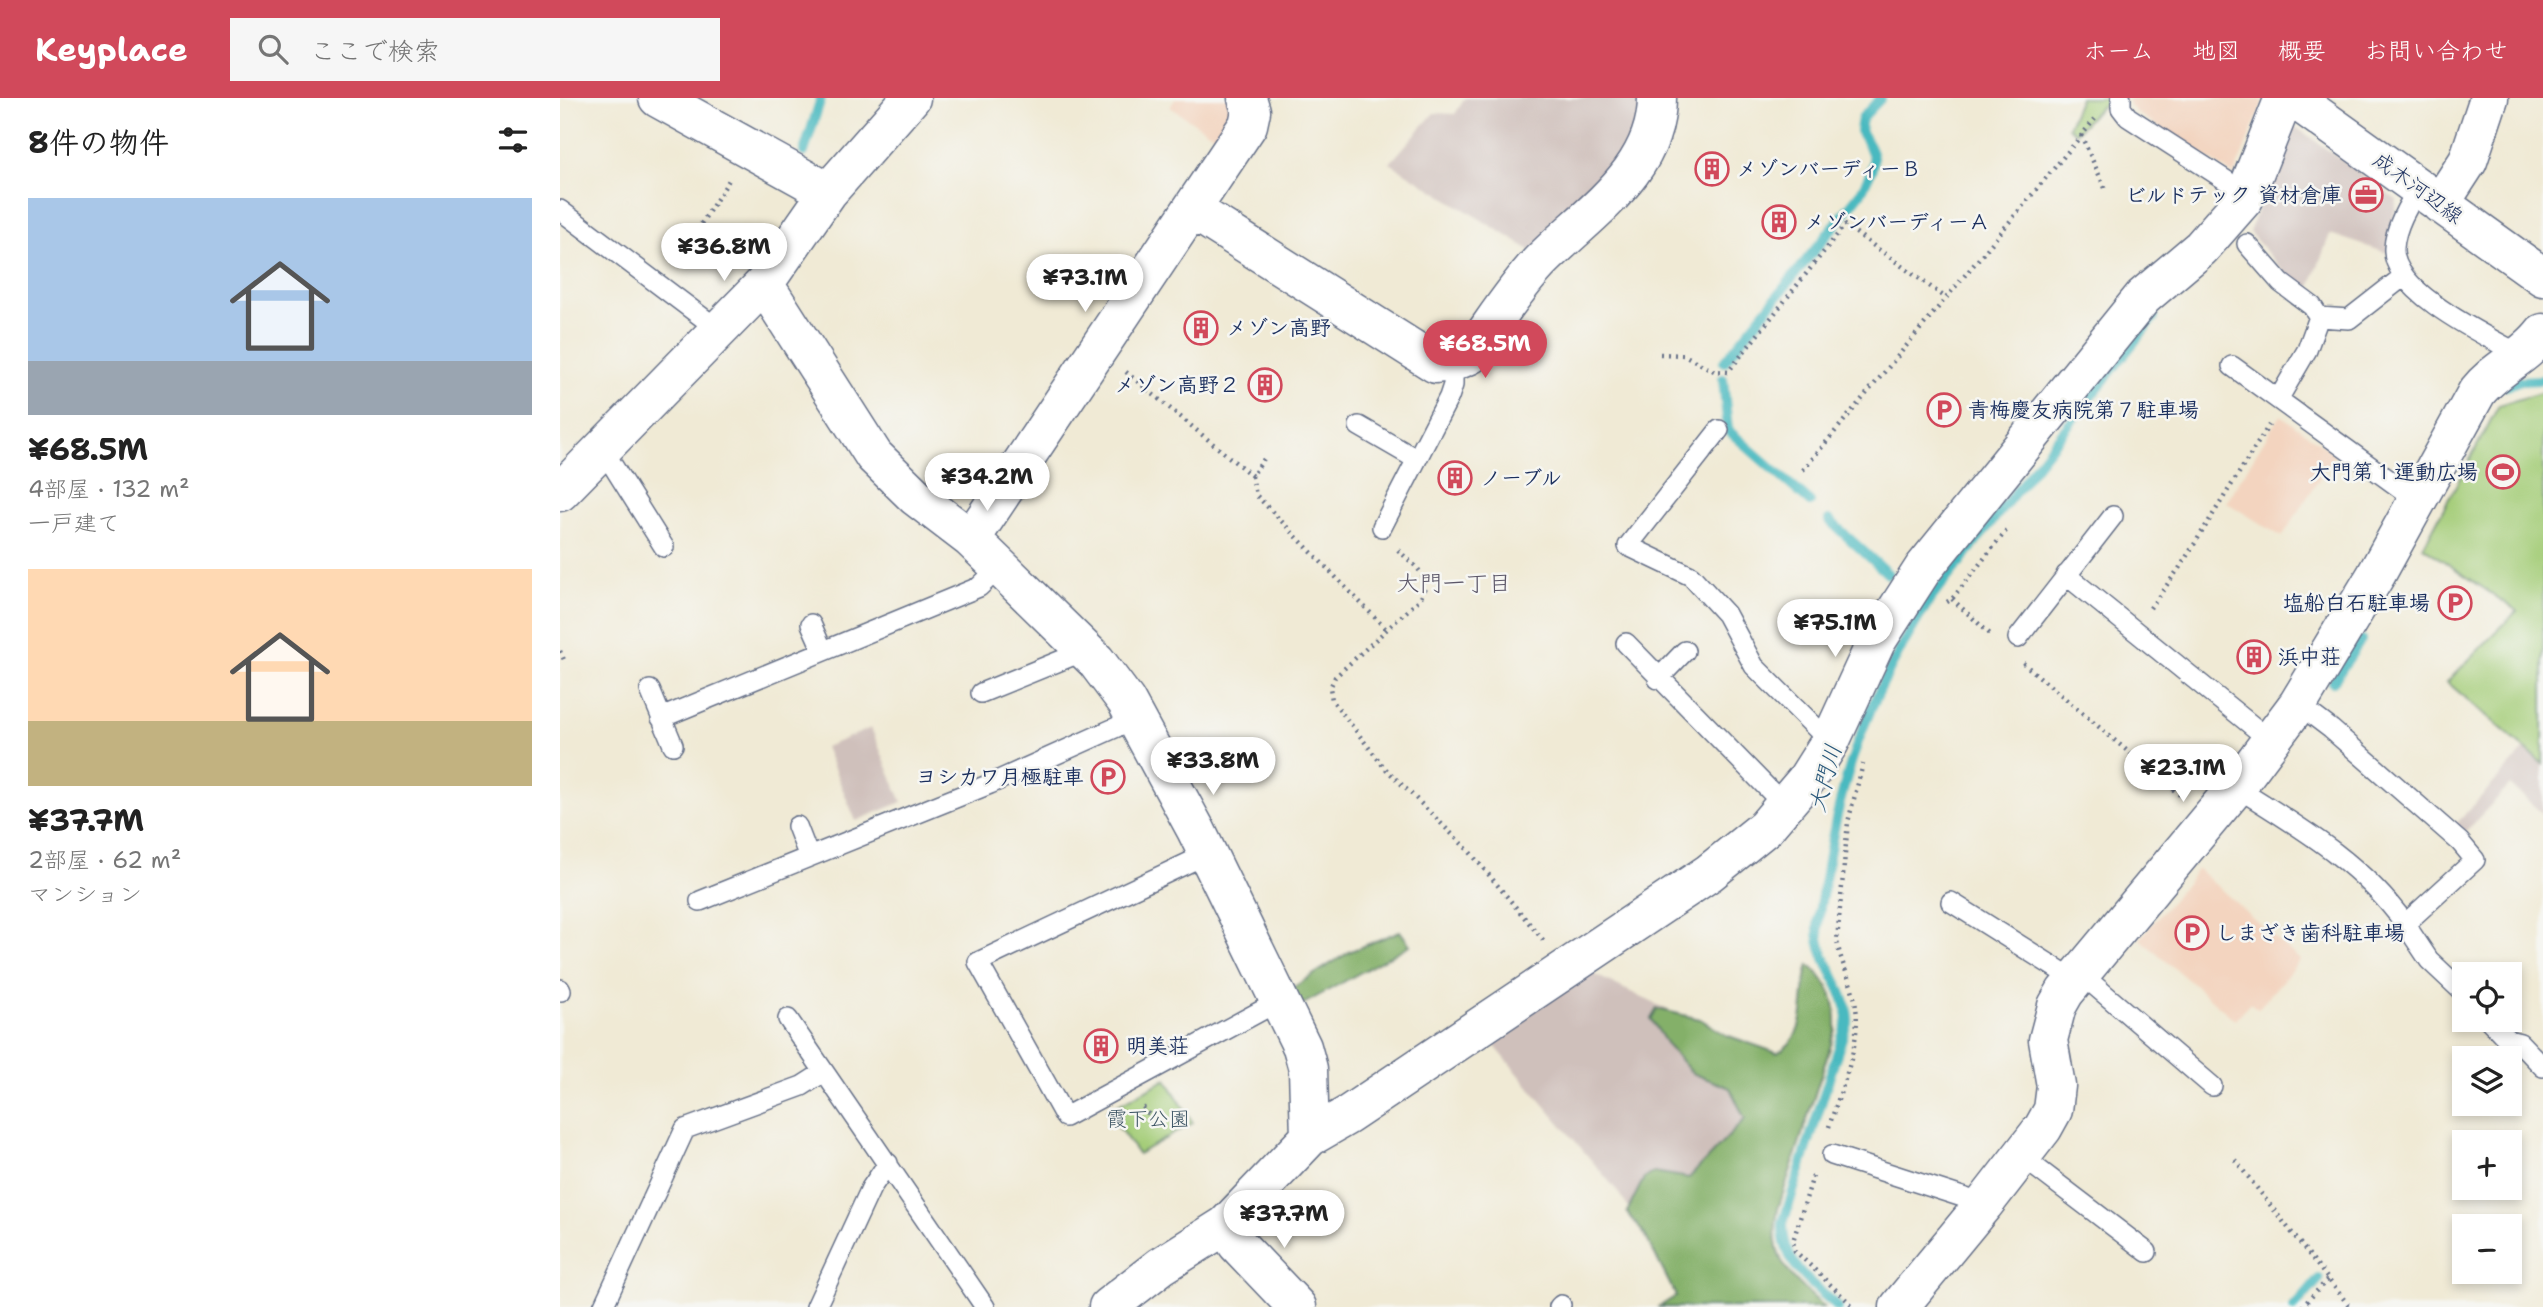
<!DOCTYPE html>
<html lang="ja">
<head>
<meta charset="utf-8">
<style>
  :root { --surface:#fff; --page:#f6f6f6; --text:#222; --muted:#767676; --accent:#d1495b }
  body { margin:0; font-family:"Shantell Sans","Klee One",sans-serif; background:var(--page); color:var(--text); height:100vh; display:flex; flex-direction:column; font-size:26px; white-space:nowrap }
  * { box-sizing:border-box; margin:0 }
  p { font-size:23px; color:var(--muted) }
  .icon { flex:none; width:38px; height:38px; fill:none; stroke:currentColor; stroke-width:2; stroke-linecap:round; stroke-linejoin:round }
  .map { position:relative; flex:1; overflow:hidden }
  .drawer { display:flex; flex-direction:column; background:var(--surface); width:560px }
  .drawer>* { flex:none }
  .controls { position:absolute; left:1892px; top:864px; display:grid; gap:14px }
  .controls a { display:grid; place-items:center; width:70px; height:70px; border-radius:0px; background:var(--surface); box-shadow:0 4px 10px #0003; font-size:35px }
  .price { position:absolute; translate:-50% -60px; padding:0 16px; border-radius:24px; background:#fff; color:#222; font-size:23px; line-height:46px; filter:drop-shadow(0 2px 4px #0008) }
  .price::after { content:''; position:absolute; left:50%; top:42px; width:21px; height:16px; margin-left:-10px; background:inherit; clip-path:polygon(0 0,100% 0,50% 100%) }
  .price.current { background:var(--accent); color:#fff }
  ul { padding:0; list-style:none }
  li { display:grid; align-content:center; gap:14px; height:371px; padding:0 28px }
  li span { display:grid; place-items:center; height:217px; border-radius:0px; color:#555 }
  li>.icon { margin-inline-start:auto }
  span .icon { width:126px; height:126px; fill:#fffc; stroke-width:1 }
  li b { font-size:30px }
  h2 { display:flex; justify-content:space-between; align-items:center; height:84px; padding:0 28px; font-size:30px }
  header { display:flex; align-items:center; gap:42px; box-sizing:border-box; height:98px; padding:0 35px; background:var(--accent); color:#fff }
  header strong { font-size:33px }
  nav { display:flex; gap:38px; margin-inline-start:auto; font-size:24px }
  .search { width:490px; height:63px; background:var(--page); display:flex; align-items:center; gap:18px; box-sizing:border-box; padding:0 24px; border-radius:0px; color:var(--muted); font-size:26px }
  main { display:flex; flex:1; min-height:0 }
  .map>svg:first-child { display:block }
  .built { fill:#f3d4bf }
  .industrial { fill:#cfc0bb }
  .green { fill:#a5cd79; stroke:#607e6c; stroke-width:2 }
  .forest { fill:#84b069; stroke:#507064; stroke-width:2 }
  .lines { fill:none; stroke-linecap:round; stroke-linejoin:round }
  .stream { stroke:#4ab9c0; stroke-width:10 }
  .lane-casing { stroke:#667088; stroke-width:22 }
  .street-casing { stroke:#667088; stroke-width:41 }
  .secondary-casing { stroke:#667088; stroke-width:41 }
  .path { stroke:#667088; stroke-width:4.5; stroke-dasharray:2 5; stroke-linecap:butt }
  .lane { stroke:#fff; stroke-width:19 }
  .street { stroke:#fff; stroke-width:38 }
  .secondary { stroke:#fff; stroke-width:38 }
  .labels { text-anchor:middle; stroke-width:5; stroke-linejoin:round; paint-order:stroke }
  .poi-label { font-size:21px; font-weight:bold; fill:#1b2f5e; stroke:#f6f6f2; text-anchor:start }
  .street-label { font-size:21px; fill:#1b2f5e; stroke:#f6f6f2 }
  .park-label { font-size:21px; fill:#3e5665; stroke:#f6f6f2 }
  .neighbourhood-label { font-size:23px; fill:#5c5769; stroke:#f6f6f2 }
  .water-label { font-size:23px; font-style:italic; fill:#29587b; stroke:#f6f6f2 }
</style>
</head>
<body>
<header>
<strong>Keyplace</strong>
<div class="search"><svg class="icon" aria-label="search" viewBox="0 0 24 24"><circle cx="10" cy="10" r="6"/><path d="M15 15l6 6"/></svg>ここで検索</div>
<nav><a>ホーム</a><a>地図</a><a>概要</a><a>お問い合わせ</a></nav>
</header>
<main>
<section class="drawer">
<h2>8件の物件<svg class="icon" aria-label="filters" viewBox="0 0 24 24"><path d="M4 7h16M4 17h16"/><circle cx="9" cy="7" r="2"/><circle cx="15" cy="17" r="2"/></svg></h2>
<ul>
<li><span style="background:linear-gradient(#a9c7e8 75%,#9aa5b1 0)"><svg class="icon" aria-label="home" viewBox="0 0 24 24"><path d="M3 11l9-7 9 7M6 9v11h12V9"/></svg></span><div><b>¥68.5M</b><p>4部屋 · 132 m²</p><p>一戸建て</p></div></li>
<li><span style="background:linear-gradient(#ffd9b3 70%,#c2b280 0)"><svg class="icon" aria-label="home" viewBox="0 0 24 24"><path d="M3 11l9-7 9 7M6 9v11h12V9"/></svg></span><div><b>¥37.7M</b><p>2部屋 · 62 m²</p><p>マンション</p></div></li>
</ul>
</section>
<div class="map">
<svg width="1983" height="1209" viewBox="0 0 1983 1209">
  <rect width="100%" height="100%" fill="#f6f6f2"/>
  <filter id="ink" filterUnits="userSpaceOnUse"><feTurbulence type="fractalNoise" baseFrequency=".0143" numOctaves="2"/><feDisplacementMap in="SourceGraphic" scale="14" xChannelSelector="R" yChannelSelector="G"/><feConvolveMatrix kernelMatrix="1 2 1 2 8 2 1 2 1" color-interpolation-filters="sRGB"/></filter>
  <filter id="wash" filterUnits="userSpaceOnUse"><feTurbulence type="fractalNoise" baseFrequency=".00686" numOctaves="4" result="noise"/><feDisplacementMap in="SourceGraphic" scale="28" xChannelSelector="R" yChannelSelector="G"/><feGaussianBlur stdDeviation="1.57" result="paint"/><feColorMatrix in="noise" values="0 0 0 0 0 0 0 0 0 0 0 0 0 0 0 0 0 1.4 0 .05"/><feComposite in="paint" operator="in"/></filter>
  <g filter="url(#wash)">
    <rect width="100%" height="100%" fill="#f0ead5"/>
    <!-- built -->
    <path class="built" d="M 616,0 L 676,0 L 679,6 L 661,42 L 610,9 Z
      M 1569,0 L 1698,0 L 1703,4 L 1674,77 L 1577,15 L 1569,6 Z
      M 1720,317 L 1775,356 L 1722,439 L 1666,404 Z
      M 1638,771 L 1740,862 L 1698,911 L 1690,905 L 1675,922 L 1580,841 Z"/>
    <!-- industrial -->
    <path class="industrial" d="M 905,0 L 1085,0 L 1076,51 L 973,154 L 830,65 L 874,15 L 895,16 Z
      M 1733,27 L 1837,102 L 1827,155 L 1770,136 L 1748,195 L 1734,185 L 1689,134 Z
      M 311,630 L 342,704 L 296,723 L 265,649 Z
      M 1965,651 L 1983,666 L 1983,716 L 1950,687 L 1904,735 L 1895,727 Z
      M 1025,872 L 1127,921 L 1218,1000 L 1085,1137 L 1059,1095 L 927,939 Z"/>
    <!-- green -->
    <path class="green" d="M 1520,0 L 1552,0 L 1531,18 L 1516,35 L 1508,29 Z
      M 1983,294 L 1983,666 L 1887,584 L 1957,513 L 1863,449 L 1939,307 Z
      M 606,981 L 633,1025 L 578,1056 L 547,1013 Z"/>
    <!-- forest -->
    <path class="forest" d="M 840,833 L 850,847 L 738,909 L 729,892 L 791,853 Z
      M 1249,867 C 1271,885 1277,903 1276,931 L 1218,1111 C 1207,1162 1230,1177 1264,1209 L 1099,1209 L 1116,1198 L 1085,1137 L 1067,1114 L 1084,1080 L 1094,1074 L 1129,1080 L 1185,1021 L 1170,990 L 1132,975 L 1108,948 L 1091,921 L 1097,911 L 1140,921 L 1166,937 L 1217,955 C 1252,937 1238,897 1249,867 Z"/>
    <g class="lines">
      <!-- stream -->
      <path class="stream" d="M 244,54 L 261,0
        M 1164,264 L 1300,96 C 1315,65 1320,63 1300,33 L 1302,20 L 1321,0
        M 1163,281 L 1168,332 L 1250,404
        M 1947,288 L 1958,283 L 1982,282
        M 1269,422 L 1328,476
        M 1773,584 L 1801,542
        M 1278,1209 C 1250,1184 1222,1166 1223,1125 L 1288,921 C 1286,888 1259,865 1258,832 C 1258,811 1264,789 1267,769 C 1284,663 1312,594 1369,503 L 1594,219
        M 1734,1209 L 1759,1181"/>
    </g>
  </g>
  <g filter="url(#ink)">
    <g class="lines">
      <defs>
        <path id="lane" d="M 1561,0 L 1561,10 L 1568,19 L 1667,83 L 1684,101
          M 1859,91 C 1848,106 1835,130 1834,150 C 1831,194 1928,239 1961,257
          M 0,112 L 159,232
          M 1687,146 L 1721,185 L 1752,208 L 1759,219 L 1789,221 L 1844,178
          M 1672,268 L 1858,403
          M 1719,300 L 1747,252 L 1759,219
          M 799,328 L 856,361
          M 1159,332 L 1068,448 L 1131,478 L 1166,516 L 1194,568 L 1270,644
          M 43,352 L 104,449
          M 822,429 L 889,299 L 893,287 L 893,264
          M 1506,477 L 1711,643
          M 251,526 L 263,553
          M 1458,540 L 1553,418
          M 1066,545 L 1225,708
          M 1098,581 L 1125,553
          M 90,592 L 113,647
          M 421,595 L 524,553
          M 101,620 L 419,489 L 440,469
          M 1676,689 C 1738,728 1802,765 1845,826 L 1915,762 L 1900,744 L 1771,631 L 1738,606
          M 237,728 L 249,759
          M 647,756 L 418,864 L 505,1019 L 719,903
          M 140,803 L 430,686 L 557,629 L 573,617
          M 1391,804 L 1515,882
          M 1845,826 L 1869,862 L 1904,895
          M 1520,875 L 1652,988
          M 0,891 L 1,893
          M 228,921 L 425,1209
          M 1929,922 L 1948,942 L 1960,945 L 1983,969
          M 1272,1057 L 1424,1106
          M 1461,1058 L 1587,1154
          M 43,1209 L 125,1031 L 242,988 L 264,974
          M 256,1209 L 311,1090 L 328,1065
          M 999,1209 L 1001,1207"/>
        <path id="street" d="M 98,0 L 268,94
          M 633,112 L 876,266 L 893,264 L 910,257 C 932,227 953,193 978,166 C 1026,116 1097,75 1097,0
          M 204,186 L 314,358 L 356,399 L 411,441 L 440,469 L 536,563 L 566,603 L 636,732 L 742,949 L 748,971 L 750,1039
          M 0,394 L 204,186 L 268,94 L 351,0
          M 411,441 L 688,27 L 691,13 L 687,0
          M 666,1127 L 677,1146 L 737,1209
          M 548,1209 L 601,1168 L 666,1127 L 750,1039 L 788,1017 L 1149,775 L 1205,730 L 1246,682 L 1270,644 L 1316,544 L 1363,471 L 1583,199 L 1641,150 L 1684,101 L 1724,0
          M 1339,1209 L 1424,1106 L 1483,1030 L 1493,1012 L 1496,988 L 1488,942 L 1497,908 L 1505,894 L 1676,689 L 1738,606 L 1816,477 L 1917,294 C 1936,270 1964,260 1983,235"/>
        <path id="secondary" d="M 1733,0 L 1983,179
          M 1880,106 L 1908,63 L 1929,0"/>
      </defs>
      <!-- lane casing -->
      <use href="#lane" class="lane-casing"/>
      <!-- street casing -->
      <use href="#street" class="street-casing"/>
      <!-- secondary casing -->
      <use href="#secondary" class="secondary-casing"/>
      <!-- path -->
      <path class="path" d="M 1521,37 L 1545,90
        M 115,167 L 169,82
        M 1100,256 L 1124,257 L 1154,273 L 1168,274 L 1285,127 L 1386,200
        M 566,274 L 692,378 L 706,358
        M 1243,372 L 1535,21
        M 692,378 L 696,397 L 827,532
        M 838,452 C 853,467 874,478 860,501 L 775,579 L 770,590 L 772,602 L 824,669 L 909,753 L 984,843
        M 1392,501 L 1430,536
        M 1387,504 L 1392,501 L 1446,433
        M 1590,510 L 1620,469 L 1709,327
        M 0,553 L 5,564
        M 1463,565 L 1622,699
        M 583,1009 L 600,1030
        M 1269,1029 C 1280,992 1301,949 1296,909 C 1293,885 1280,865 1277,842 L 1288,724 L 1303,666
        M 1675,1062 L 1790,1209
        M 1253,1078 L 1233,1143 L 1235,1153 L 1294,1209
        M 1742,1209 L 1768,1181"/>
      <!-- lane -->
      <use href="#lane" class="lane"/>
      <!-- street -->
      <use href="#street" class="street"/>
      <!-- secondary -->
      <use href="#secondary" class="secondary"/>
    </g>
  </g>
  <!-- icons -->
  <defs>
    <symbol id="building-ring" viewBox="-11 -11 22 22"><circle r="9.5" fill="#f6f6f2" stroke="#d1495b" stroke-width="1.5"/><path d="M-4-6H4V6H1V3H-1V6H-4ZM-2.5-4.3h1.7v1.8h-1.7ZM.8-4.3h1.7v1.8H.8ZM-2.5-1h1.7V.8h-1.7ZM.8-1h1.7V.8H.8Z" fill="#d1495b"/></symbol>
    <symbol id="office-ring" viewBox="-11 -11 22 22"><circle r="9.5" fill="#f6f6f2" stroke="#d1495b" stroke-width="1.5"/><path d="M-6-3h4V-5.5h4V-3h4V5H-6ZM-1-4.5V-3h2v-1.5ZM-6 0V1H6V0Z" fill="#d1495b"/></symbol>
    <symbol id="parking-ring" viewBox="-11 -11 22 22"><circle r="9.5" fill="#f6f6f2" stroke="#d1495b" stroke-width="1.5"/><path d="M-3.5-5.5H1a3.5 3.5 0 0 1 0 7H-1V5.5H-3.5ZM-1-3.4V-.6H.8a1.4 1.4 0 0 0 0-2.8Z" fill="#d1495b"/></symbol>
    <symbol id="stadium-ring" viewBox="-11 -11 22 22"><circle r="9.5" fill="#f6f6f2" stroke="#d1495b" stroke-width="1.5"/><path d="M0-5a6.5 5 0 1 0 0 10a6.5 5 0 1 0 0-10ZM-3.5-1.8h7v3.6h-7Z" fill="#d1495b"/></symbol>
  </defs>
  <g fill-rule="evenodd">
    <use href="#building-ring" x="1133" y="52" width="38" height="38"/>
    <use href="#office-ring" x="1787" y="78" width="38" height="38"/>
    <use href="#building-ring" x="1200" y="105" width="38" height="38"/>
    <use href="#building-ring" x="622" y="211" width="38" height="38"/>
    <use href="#building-ring" x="686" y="268" width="38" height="38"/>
    <use href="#parking-ring" x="1365" y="293" width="38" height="38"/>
    <use href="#stadium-ring" x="1924" y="355" width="38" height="38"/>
    <use href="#building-ring" x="876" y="361" width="38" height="38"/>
    <use href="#parking-ring" x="1876" y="486" width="38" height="38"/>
    <use href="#building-ring" x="1675" y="540" width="38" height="38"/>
    <use href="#parking-ring" x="529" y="660" width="38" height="38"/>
    <use href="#parking-ring" x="1613" y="816" width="38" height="38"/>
    <use href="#building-ring" x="522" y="929" width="38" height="38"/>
  </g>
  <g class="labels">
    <!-- poi labels -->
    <g class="poi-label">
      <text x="1176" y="78">メゾンバーディーＢ</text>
      <text x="1782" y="104" text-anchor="end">ビルドテック 資材倉庫</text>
      <text x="1244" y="131">メゾンバーディーＡ</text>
      <text x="666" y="237">メゾン高野</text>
      <text x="680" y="294" text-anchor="end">メゾン高野２</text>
      <text x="1408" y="319">青梅慶友病院第７駐車場</text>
      <text x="1918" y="381" text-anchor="end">大門第１運動広場</text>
      <text x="920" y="387">ノーブル</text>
      <text x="1870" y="512" text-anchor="end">塩船白石駐車場</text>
      <text x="1718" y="566">浜中荘</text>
      <text x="524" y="686" text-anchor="end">ヨシカワ月極駐車</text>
      <text x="1656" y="842">しまざき歯科駐車場</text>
      <text x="566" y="955">明美荘</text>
    </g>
    <!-- street labels -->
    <g class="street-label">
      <text transform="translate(1858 90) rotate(36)" y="7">成木河辺線</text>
    </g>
    <!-- park labels -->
    <g class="park-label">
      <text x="588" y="1028">霞下公園</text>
    </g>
    <!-- neighbourhood labels -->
    <g class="neighbourhood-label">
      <text x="894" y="493">大門一丁目</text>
    </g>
    <!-- water labels -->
    <g class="water-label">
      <text transform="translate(1265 680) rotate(-75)" y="8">大門川</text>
    </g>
  </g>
</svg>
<div class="controls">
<a><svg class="icon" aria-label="locate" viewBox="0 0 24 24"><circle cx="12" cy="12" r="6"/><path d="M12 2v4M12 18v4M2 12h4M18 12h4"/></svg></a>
<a><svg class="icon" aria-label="layers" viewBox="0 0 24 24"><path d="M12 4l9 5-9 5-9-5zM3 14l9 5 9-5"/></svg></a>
<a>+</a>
<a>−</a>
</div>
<b class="price" style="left:164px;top:185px">¥36.8M</b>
<b class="price" style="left:525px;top:216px">¥73.1M</b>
<b class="price current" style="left:925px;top:282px">¥68.5M</b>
<b class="price" style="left:427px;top:415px">¥34.2M</b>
<b class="price" style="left:1275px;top:561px">¥75.1M</b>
<b class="price" style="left:653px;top:699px">¥33.8M</b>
<b class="price" style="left:1623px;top:706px">¥23.1M</b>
<b class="price" style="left:724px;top:1152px">¥37.7M</b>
</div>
</main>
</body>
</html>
